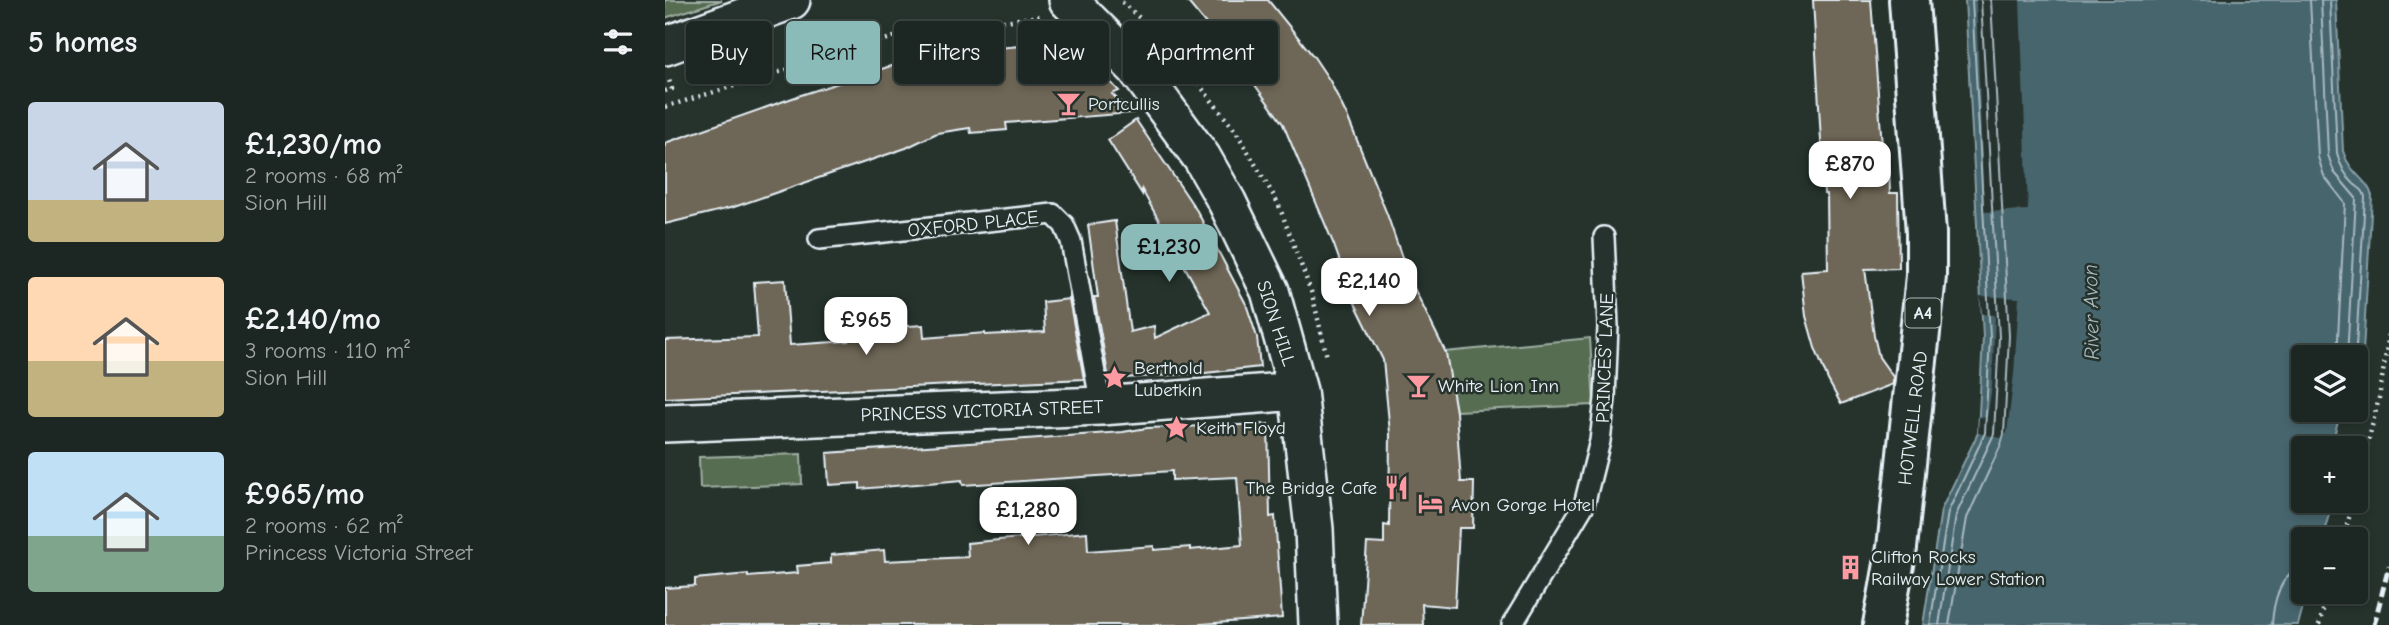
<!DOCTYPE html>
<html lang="en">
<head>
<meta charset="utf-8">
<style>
  :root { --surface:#1c2622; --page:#252e2a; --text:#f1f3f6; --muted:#a0a5a5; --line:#3a4340; --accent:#8bbbb9 }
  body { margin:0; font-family:"Comic Neue",sans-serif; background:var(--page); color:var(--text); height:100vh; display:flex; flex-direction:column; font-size:26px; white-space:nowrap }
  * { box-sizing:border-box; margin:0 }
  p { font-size:23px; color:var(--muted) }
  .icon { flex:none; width:38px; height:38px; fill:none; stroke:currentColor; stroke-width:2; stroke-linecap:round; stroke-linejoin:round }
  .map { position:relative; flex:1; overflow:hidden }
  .side { display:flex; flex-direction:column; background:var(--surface); width:665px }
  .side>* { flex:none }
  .guide { position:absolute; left:21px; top:21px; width:665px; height:63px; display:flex; gap:14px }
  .buttons { position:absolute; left:1626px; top:345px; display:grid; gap:14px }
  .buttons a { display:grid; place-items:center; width:77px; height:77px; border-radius:7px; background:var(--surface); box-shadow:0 4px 10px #0003,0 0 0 2px var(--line); font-size:35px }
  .price { position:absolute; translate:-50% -60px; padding:0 16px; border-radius:14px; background:#fff; color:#222; font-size:23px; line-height:46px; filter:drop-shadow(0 2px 4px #0008) }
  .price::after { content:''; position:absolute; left:50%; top:42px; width:21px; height:16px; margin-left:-10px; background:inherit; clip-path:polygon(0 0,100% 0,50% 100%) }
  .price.selected { background:var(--accent); color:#111 }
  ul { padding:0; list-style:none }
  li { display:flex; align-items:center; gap:21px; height:175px; padding:0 28px }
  li span { display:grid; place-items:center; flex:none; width:196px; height:140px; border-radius:7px; color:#555 }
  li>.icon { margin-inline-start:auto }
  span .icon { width:84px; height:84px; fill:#fffc; stroke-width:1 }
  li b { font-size:30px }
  h2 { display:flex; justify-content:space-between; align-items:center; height:84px; padding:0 28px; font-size:30px }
  .chip { padding:0 24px; border-radius:7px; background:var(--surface); box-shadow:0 4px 10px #0003,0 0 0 2px var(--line); font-size:24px; line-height:63px }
  .chip.selected { background:var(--accent); color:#111 }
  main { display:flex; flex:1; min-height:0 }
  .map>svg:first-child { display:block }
  .green { fill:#576d51; stroke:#a0afa4; stroke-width:2 }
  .water { fill:#47656d; stroke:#879da5; stroke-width:2 }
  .pier { fill:#26332d }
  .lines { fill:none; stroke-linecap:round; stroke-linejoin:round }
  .shore { stroke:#a8b9c0; stroke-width:2 }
  .building { fill:#6e6657; stroke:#e8f1f8; stroke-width:2 }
  .lane-casing { stroke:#e8f1f8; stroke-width:24 }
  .street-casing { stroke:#e8f1f8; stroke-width:42 }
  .highway-casing { stroke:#e8f1f8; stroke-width:44 }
  .path { stroke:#e8f1f8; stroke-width:4.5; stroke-dasharray:2 5; stroke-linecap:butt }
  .lane { stroke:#26332d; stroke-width:19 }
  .street { stroke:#26332d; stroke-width:37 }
  .highway { stroke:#26332d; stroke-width:38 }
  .rail { stroke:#e8f1f8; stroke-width:5; stroke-dasharray:10 5; stroke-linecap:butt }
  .labels { text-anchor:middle; stroke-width:5; stroke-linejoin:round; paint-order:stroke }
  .shield { fill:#26332d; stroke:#aeb8bb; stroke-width:2 }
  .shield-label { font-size:18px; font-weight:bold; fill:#e8f1f8 }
  .poi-label { font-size:19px; fill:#e8f1f8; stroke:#26332d; text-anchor:start }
  .street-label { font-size:19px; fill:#e8f1f8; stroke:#26332d }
  .water-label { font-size:21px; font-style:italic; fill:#a8b9c0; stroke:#26332d }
</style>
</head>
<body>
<main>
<section class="side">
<h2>5 homes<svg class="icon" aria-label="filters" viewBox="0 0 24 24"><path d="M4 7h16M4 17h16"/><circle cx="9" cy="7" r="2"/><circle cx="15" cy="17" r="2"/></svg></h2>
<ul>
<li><span style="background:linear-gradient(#c9d6e8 70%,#c2b280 0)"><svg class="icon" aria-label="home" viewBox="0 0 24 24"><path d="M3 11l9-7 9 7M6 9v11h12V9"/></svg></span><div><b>£1,230/mo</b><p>2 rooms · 68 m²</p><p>Sion Hill</p></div></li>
<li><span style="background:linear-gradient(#ffd9b3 60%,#c2b280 0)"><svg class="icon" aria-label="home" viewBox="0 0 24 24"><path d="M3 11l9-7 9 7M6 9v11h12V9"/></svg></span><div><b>£2,140/mo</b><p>3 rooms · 110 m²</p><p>Sion Hill</p></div></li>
<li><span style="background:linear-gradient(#bfe0f5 60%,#7fa58c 0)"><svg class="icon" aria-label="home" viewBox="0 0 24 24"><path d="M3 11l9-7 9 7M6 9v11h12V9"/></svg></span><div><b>£965/mo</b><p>2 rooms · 62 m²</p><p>Princess Victoria Street</p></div></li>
</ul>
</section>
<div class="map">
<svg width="1724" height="625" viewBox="0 0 1724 625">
  <rect width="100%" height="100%" fill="#26332d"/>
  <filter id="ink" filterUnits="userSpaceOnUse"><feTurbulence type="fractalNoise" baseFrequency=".0143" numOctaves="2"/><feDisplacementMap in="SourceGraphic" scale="14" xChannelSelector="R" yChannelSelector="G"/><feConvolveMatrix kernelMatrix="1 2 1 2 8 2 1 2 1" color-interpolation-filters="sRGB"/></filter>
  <g filter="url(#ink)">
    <!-- green -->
    <path class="green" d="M 0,0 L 57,0 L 0,18 Z
      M 925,338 L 929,405 L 791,411 L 780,352 Z
      M 136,454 L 137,484 L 35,488 L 34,457 Z"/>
    <!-- water -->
    <path class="water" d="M 1300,0 L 1671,0 L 1678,151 C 1685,175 1703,179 1707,196 L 1697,369 L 1691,385 L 1690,357 L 1638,357 L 1638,410 L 1676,410 L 1669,436 L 1669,448 L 1638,448 L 1638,500 L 1668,501 L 1657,539 L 1638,539 L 1638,592 L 1642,592 L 1633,625 L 1258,625 L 1276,510 L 1313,433 L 1318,337 Z"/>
    <!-- pier -->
    <path class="pier" d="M 1311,0 L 1355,0 L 1363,210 L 1319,212 Z
      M 1315,296 L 1354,298 L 1349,374 L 1342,433 L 1336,438 L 1313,433 L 1314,417 L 1322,418 L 1327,386 L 1330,315 L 1317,314 Z"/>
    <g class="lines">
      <!-- shore -->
      <path class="shore" d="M 1645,0 L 1653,157 L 1659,176 L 1680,203 L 1672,357
        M 1656,0 L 1663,155 L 1669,172 L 1691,198 L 1682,357
        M 1665,0 L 1672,153 C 1675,165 1679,175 1689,184 C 1695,189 1698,189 1700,197 L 1690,363
        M 1265,625 L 1283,512 L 1320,433 L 1325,337 L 1307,0
        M 1274,625 L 1291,515 L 1329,434 L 1334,337 L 1316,0
        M 1284,625 L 1302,518 L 1336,445 L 1339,434 L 1344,336 L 1326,0
        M 1607,625 C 1608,603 1615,573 1638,566"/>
    </g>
    <!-- building -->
    <path class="building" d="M 521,0 L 603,0 L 649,57 L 665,81 L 683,118 L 722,214 L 744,278 L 781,353 L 791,412 L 796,482 L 809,482 L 808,528 L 794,528 L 790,607 L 757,604 L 758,625 L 696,625 L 702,543 L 719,544 L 719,525 L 724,526 L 725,433 L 718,360 L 688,299 L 669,245 L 618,124 L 577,67 Z
      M 1148,0 L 1206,0 L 1218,159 L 1224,163 L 1225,193 L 1233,193 L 1234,268 L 1200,269 L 1209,336 L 1214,357 L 1228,377 L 1228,384 L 1176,404 L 1163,380 L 1150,348 L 1141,316 L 1136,271 L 1163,269 L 1162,194 L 1159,194 Z
      M 354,19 L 381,31 L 435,71 L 454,91 L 447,94 L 467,113 L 341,123 L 342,130 L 306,133 L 305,128 L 272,133 L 241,148 L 69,207 L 0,224 L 0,143 L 136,95 L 263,54 L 355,46 Z
      M 471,120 L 532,211 L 581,304 L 592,337 L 595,367 L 540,373 L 444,379 L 429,297 L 433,297 L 423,225 L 450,221 L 465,332 L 489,326 L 490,338 L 545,312 L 477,190 L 477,194 L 443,140 Z
      M 120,280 L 125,345 L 183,341 L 182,330 L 258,325 L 259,338 L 320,333 L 320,335 L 380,332 L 378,302 L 404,299 L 419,379 L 0,398 L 0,340 L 93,337 L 89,282 Z
      M 603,424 L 605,517 L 610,516 L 617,618 L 523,625 L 0,625 L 0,588 L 30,586 L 30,579 L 83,574 L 83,577 L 133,573 L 132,566 L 166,563 L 166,555 L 219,550 L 220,561 L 303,557 L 302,543 L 422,532 L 423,551 L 489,546 L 489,550 L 525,547 L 525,550 L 577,545 L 572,477 L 507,480 L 507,471 L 298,485 L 297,480 L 195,489 L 195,483 L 164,485 L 162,453 L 458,432 L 482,428 Z"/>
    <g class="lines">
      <defs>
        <path id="lane" d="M 154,239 L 388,214 L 399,225 L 406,241 L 436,406
          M 847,625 L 919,505 L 935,441 L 940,399 L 943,326 L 939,237"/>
        <path id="street" d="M 403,0 L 472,69 L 537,158 L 562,202 L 605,291 L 633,391 L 649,529 L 653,625
          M 0,46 L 126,0
          M 0,423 L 436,406 L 633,391"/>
        <path id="highway" d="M 1218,625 L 1232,548 L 1261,276 L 1261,233 L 1244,0"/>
      </defs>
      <!-- lane casing -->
      <use href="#lane" class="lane-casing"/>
      <!-- street casing -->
      <use href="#street" class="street-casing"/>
      <!-- highway casing -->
      <use href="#highway" class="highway-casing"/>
      <!-- path -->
      <path class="path" d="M 457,2 L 501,42 L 572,133 L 613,203 L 647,294 L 662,357
        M 0,91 L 7,89 L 4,80
        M 0,107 L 262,27 L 317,24 L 375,16
        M 1690,494 L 1714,398 L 1724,334
        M 1678,539 L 1689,500
        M 1654,625 L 1663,592"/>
      <!-- lane -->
      <use href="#lane" class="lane"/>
      <!-- street -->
      <use href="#street" class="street"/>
      <!-- highway -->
      <use href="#highway" class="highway"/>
      <!-- rail -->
      <path class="rail" d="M 1709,625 L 1724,566"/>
    </g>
  </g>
  <!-- icons -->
  <defs>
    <symbol id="bar-bare" viewBox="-9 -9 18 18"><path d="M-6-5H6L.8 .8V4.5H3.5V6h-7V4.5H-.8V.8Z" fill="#ff9aa2" stroke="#26332d" stroke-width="2.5" paint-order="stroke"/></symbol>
    <symbol id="sight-bare" viewBox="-9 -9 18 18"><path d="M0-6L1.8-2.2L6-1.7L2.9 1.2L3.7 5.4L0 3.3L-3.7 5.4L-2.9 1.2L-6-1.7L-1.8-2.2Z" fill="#ff9aa2" stroke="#26332d" stroke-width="2.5" paint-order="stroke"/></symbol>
    <symbol id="restaurant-bare" viewBox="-9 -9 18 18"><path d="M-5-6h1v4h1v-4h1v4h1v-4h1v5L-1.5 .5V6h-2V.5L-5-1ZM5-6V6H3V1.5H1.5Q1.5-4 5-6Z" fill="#ff9aa2" stroke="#26332d" stroke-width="2.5" paint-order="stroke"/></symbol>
    <symbol id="hotel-bare" viewBox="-9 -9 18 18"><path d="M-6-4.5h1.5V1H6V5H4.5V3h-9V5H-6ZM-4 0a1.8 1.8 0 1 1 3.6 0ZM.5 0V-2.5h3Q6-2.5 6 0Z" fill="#ff9aa2" stroke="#26332d" stroke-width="2.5" paint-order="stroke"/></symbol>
    <symbol id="building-bare" viewBox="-9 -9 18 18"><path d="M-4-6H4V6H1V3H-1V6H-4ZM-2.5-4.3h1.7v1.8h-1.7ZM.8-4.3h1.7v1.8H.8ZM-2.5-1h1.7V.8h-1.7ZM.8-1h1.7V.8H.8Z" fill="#ff9aa2" stroke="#26332d" stroke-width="2.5" paint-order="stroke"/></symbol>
  </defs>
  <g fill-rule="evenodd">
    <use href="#bar-bare" x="386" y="86" width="35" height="35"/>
    <use href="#sight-bare" x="432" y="360" width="35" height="35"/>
    <use href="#bar-bare" x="736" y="368" width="35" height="35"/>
    <use href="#sight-bare" x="494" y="410" width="35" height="35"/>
    <use href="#restaurant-bare" x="714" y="470" width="35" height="35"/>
    <use href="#hotel-bare" x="748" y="486" width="35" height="35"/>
    <use href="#building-bare" x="1168" y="550" width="35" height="35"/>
  </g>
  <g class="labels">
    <!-- shield labels -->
    <rect class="shield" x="1240.5" y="298.5" width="35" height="29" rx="5"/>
    <g class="shield-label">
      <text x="1258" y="319">A4</text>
    </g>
    <!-- poi labels -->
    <g class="poi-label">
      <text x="423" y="110">Portcullis</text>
      <text x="469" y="374">Berthold<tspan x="469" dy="22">Lubetkin</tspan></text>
      <text x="773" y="392">White Lion Inn</text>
      <text x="531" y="434">Keith Floyd</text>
      <text x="712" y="494" text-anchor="end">The Bridge Cafe</text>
      <text x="786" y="511">Avon Gorge Hotel</text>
      <text x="1206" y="563">Clifton Rocks<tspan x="1206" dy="22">Railway Lower Station</tspan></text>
    </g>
    <!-- street labels -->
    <g class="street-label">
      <text transform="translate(308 223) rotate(-6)" y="7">OXFORD PLACE</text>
      <text transform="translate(612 323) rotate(72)" y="7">SION HILL</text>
      <text transform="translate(939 358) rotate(-88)" y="7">PRINCES' LANE</text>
      <text transform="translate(317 410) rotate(-2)" y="7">PRINCESS VICTORIA STREET</text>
      <text transform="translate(1247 418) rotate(-83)" y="7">HOTWELL ROAD</text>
    </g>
    <!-- water labels -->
    <g class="water-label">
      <text transform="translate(1426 312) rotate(-91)" y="7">River Avon</text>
    </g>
  </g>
</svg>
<div class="buttons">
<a><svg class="icon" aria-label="layers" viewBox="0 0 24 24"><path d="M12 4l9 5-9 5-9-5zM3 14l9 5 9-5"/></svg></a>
<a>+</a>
<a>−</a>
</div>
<b class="price" style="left:1185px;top:201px">£870</b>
<b class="price selected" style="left:504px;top:284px">£1,230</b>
<b class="price" style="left:704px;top:318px">£2,140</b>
<b class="price" style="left:201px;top:357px">£965</b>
<b class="price" style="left:363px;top:547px">£1,280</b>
<div class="guide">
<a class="chip">Buy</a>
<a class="chip selected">Rent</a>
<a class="chip">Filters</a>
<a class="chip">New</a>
<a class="chip">Apartment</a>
</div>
</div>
</main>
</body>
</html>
